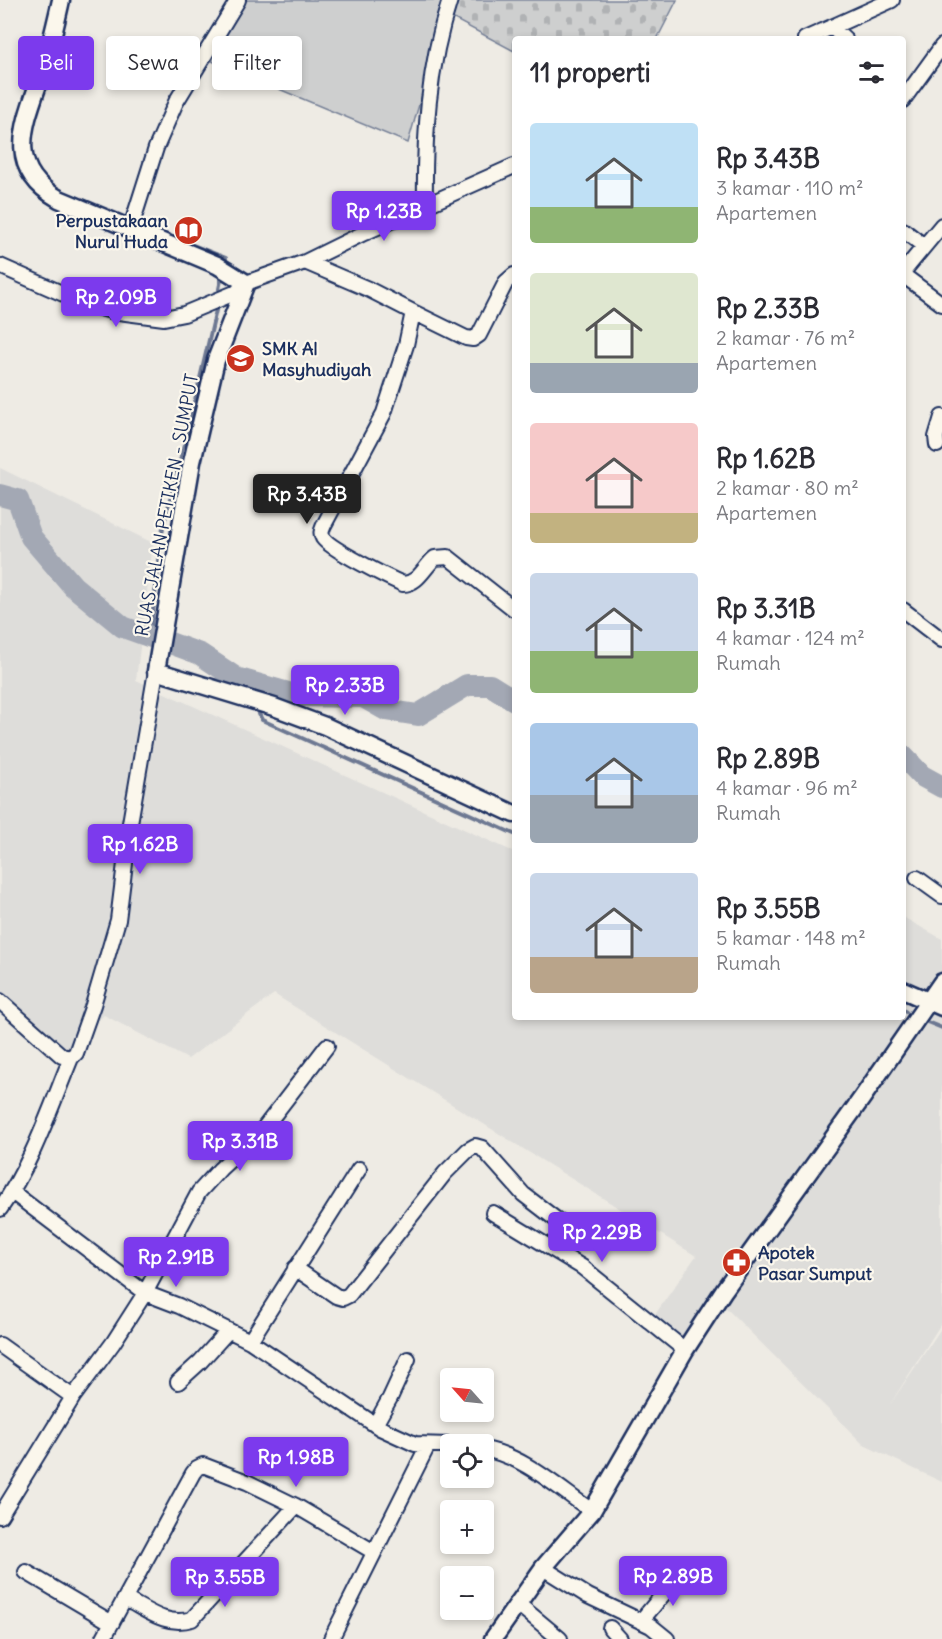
<!DOCTYPE html>
<html lang="id">
<head>
<meta charset="utf-8">
<style>
  :root { --surface:#fff; --page:#f7f7f7; --text:#2b2b33; --muted:#7c7c81; --accent:#7c3aed }
  body { margin:0; font-family:Delius,sans-serif; background:var(--page); color:var(--text); height:100vh; display:flex; flex-direction:column; font-size:22px; white-space:nowrap }
  * { box-sizing:border-box; margin:0 }
  p { font-size:20px; color:var(--muted) }
  .icon { flex:none; width:33px; height:33px; fill:none; stroke:currentColor; stroke-width:2; stroke-linecap:round; stroke-linejoin:round }
  .map { position:relative; flex:1; overflow:hidden }
  .panel { position:absolute; left:512px; top:36px; width:394px; height:984px; display:flex; flex-direction:column; background:var(--surface); border-radius:6px; box-shadow:0 3px 9px #0003 }
  .panel>* { flex:none }
  .banner { position:absolute; left:18px; top:36px; width:404px; height:54px; display:flex; gap:12px }
  .needle { width:39px; rotate:297deg }
  .tools { position:absolute; left:440px; top:1368px; display:grid; gap:12px }
  .tools a { display:grid; place-items:center; width:54px; height:54px; border-radius:6px; background:var(--surface); box-shadow:0 3px 9px #0003; font-size:30px }
  .price { position:absolute; translate:-50% -51px; padding:0 14px; border-radius:6px; background:var(--accent); color:#fff; font-size:20px; line-height:39px; filter:drop-shadow(0 2px 3px #0008) }
  .price::after { content:''; position:absolute; left:50%; top:36px; width:18px; height:14px; margin-left:-9px; background:inherit; clip-path:polygon(0 0,100% 0,50% 100%) }
  .price.current { background:#222; color:#fff }
  ul { padding:0; list-style:none }
  li { display:flex; align-items:center; gap:18px; height:150px; padding:0 18px }
  li span { display:grid; place-items:center; flex:none; width:168px; height:120px; border-radius:6px; color:#555 }
  li>.icon { margin-inline-start:auto }
  span .icon { width:72px; height:72px; fill:#fffc; stroke-width:1 }
  li b { font-size:26px }
  h2 { display:flex; justify-content:space-between; align-items:center; height:72px; padding:0 18px; font-size:26px }
  .chip { padding:0 21px; border-radius:6px; background:var(--surface); box-shadow:0 3px 9px #0003; font-size:21px; line-height:54px }
  .chip.current { background:var(--accent); color:#fff }
  .map>svg:first-child { display:block }
  .built { fill:#deddda }
  .grass { fill:#cecfcf; stroke:#747f96; stroke-width:1.5 }
  .cemetery { fill:url(#cemetery-stones); stroke:#747f96; stroke-width:1.5 }
  .lines { fill:none; stroke-linecap:round; stroke-linejoin:round }
  .stream { stroke:#6d7892; stroke-width:4 }
  .river { stroke:#a3a8b4; stroke-width:22 }
  .minor-casing { stroke:#1b2f5e; stroke-width:18 }
  .major-casing { stroke:#1b2f5e; stroke-width:21 }
  .minor { stroke:#fbf7ec; stroke-width:14 }
  .major { stroke:#fbf7ec; stroke-width:16 }
  .labels { text-anchor:middle; stroke-width:4.5; stroke-linejoin:round; paint-order:stroke }
  .poi-label { font-size:18px; font-weight:bold; fill:#1b2f5e; stroke:#fbf7ec; text-anchor:start }
  .street-label { font-size:18px; fill:#1b2f5e; stroke:#fbf7ec }
</style>
</head>
<body>
<div class="map">
<svg width="942" height="1639" viewBox="0 0 942 1639">
  <defs>
    <pattern id="cemetery-stones" width="16" height="16" patternUnits="userSpaceOnUse" patternTransform="scale(1.5)"><rect width="16" height="16" fill="#cecfcf"/><path d="M2 7V4a2 2 0 0 1 4 0v3zM10 15v-3a2 2 0 0 1 4 0v3z" fill="#b0b2b4"/></pattern>
  </defs>
  <rect width="100%" height="100%" fill="#eeebe4"/>
  <filter id="ink" filterUnits="userSpaceOnUse"><feTurbulence type="fractalNoise" baseFrequency=".0167" numOctaves="2"/><feDisplacementMap in="SourceGraphic" scale="12" xChannelSelector="R" yChannelSelector="G"/><feConvolveMatrix kernelMatrix="1 2 1 2 8 2 1 2 1" color-interpolation-filters="sRGB"/></filter>
  <g filter="url(#ink)">
    <!-- built -->
    <path class="built" d="M 0,468 L 153,543 L 136,680 L 514,852 L 514,1017 L 903,1017 L 903,917 L 942,939 L 942,1322 L 889,1406 L 942,1327 L 942,1482 L 864,1445 L 723,1305 L 695,1354 L 654,1316 L 696,1256 L 274,994 L 188,1059 L 104,1015 L 62,1056 L 0,1005 Z"/>
    <!-- grass -->
    <path class="grass" d="M 238,0 L 449,0 L 408,143 L 212,61 Z"/>
    <!-- cemetery -->
    <path class="cemetery" d="M 458,0 L 677,0 L 657,39 L 514,39 L 514,51 L 452,18 Z"/>
    <g class="lines">
      <!-- stream -->
      <path class="stream" d="M 155,230 L 226,258 L 224,265
        M 219,289 L 222,275
        M 150,636 L 163,527 L 188,430 L 216,310
        M 247,681 L 250,688
        M 259,714 L 262,720 L 514,834
        M 903,1010 L 906,1012
        M 927,1022 L 942,1028"/>
      <!-- river -->
      <path class="river" d="M 0,495 L 18,500 L 31,537 L 73,586 L 123,627 L 151,637
        M 170,643 L 200,654 L 236,678 L 299,696 L 363,697 L 386,710 L 418,715 L 467,685 L 490,685 L 514,700
        M 903,756 L 922,776 L 942,787"/>
      <defs>
        <path id="minor" d="M 832,27 L 845,39
          M 805,39 L 892,0
          M 903,100 L 942,46
          M 425,206 C 424,137 428,66 450,0
          M 130,230 L 156,148 L 176,102 L 238,0
          M 903,230 L 924,246
          M 305,262 L 368,289 L 413,312 L 406,345 L 384,413 L 324,525 C 322,530 320,533 323,538 C 330,549 389,578 403,584 C 418,584 424,567 435,558 L 448,557 L 514,609
          M 0,266 L 84,303 L 111,311 L 164,318 L 184,314 L 237,292 L 246,283 L 305,262 L 364,233 L 514,166
          M 903,272 L 942,225
          M 903,275 L 942,304
          M 413,312 L 466,338 L 473,339 L 479,335 L 506,282 L 514,275
          M 937,445 L 936,437 L 942,417
          M 903,610 L 942,640
          M 917,878 L 942,896
          M 0,1001 L 62,1056 L 71,1058
          M 12,1192 L 145,1293 L 199,1192 L 220,1169 L 264,1128 L 327,1046
          M 0,1209 C 32,1164 50,1109 71,1058 L 76,1053 L 93,1005 L 118,920 L 130,823 L 156,671
          M 493,1213 L 582,1267 L 685,1350
          M 295,1268 L 336,1296 L 343,1298 L 349,1295 L 445,1173 L 468,1150 L 475,1146 L 482,1148 L 523,1194 L 562,1224
          M 250,1341 L 359,1169
          M 0,1345 L 73,1397
          M 178,1382 L 200,1362 L 228,1331
          M 375,1425 L 390,1398 L 408,1359
          M 483,1449 C 523,1455 559,1489 592,1511
          M 0,1516 L 73,1397 L 113,1343 L 145,1293 L 179,1306 L 250,1341 L 380,1428 L 415,1444 L 450,1445
          M 543,1568 L 588,1596 L 651,1626 L 667,1639
          M 26,1572 L 112,1623
          M 125,1599 C 147,1610 166,1627 192,1619 L 296,1506
          M 518,1604 L 560,1639
          M 641,1621 L 680,1574
          M 610,1628 L 620,1639
          M 103,1639 L 193,1473 L 197,1468 L 203,1465 L 247,1482 L 296,1506 L 374,1552
          M 331,1639 L 428,1445"/>
        <path id="major" d="M 61,0 C 56,22 51,45 44,67 C 28,117 0,166 59,199 L 217,265 L 246,283 L 216,360 L 192,462 L 156,671 L 274,707 L 325,726 L 514,814
          M 903,990 L 942,1007
          M 493,1639 L 543,1568 L 592,1511 L 685,1350 L 724,1290 L 862,1098 L 942,982"/>
      </defs>
      <!-- minor casing -->
      <use href="#minor" class="minor-casing"/>
      <!-- major casing -->
      <use href="#major" class="major-casing"/>
      <!-- minor -->
      <use href="#minor" class="minor"/>
      <!-- major -->
      <use href="#major" class="major"/>
    </g>
  </g>
  <!-- icons -->
  <defs>
    <symbol id="library-disc" viewBox="-11 -11 22 22"><circle r="9.5" fill="#c8321e" stroke="#fbf7ec"/><path d="M-6-4Q-3-5.5-.7-3.5V5Q-3 3-6 4ZM6-4Q3-5.5 .7-3.5V5Q3 3 6 4Z" fill="#fff"/></symbol>
    <symbol id="school-disc" viewBox="-11 -11 22 22"><circle r="9.5" fill="#c8321e" stroke="#fbf7ec"/><path d="M0-5L7-2L0 1L-7-2ZM-4 1L0 2.5L4 1V4Q0 6-4 4Z" fill="#fff"/></symbol>
    <symbol id="pharmacy-disc" viewBox="-11 -11 22 22"><circle r="9.5" fill="#c8321e" stroke="#fbf7ec"/><path d="M-2-6h4v4h4v4h-4v4h-4v-4h-4v-4h4Z" fill="#fff"/></symbol>
  </defs>
  <g fill-rule="evenodd">
    <use href="#library-disc" x="172" y="214" width="33" height="33"/>
    <use href="#school-disc" x="224" y="342" width="33" height="33"/>
    <use href="#pharmacy-disc" x="720" y="1246" width="33" height="33"/>
  </g>
  <g class="labels">
    <!-- poi labels -->
    <g class="poi-label">
      <text x="168" y="227" text-anchor="end">Perpustakaan<tspan x="168" dy="21">Nurul Huda</tspan></text>
      <text x="262" y="355">SMK Al<tspan x="262" dy="21">Masyhudiyah</tspan></text>
      <text x="758" y="1259">Apotek<tspan x="758" dy="21">Pasar Sumput</tspan></text>
    </g>
    <!-- street labels -->
    <g class="street-label">
      <text transform="translate(167 505) rotate(-79)" y="6">RUAS JALAN PETIKEN - SUMPUT</text>
    </g>
  </g>
</svg>
<div class="tools">
<a><svg class="needle" viewBox="-14 -14 28 28"><path d="M0-13l5 13h-10z" fill="#e53935"/><path d="M0 13l5-13h-10z" fill="#7c7c81"/></svg></a>
<a><svg class="icon" aria-label="locate" viewBox="0 0 24 24"><circle cx="12" cy="12" r="6"/><path d="M12 2v4M12 18v4M2 12h4M18 12h4"/></svg></a>
<a>+</a>
<a>−</a>
</div>
<b class="price" style="left:384px;top:242px">Rp 1.23B</b>
<b class="price" style="left:116px;top:328px">Rp 2.09B</b>
<b class="price current" style="left:307px;top:525px">Rp 3.43B</b>
<b class="price" style="left:345px;top:716px">Rp 2.33B</b>
<b class="price" style="left:140px;top:875px">Rp 1.62B</b>
<b class="price" style="left:240px;top:1172px">Rp 3.31B</b>
<b class="price" style="left:602px;top:1263px">Rp 2.29B</b>
<b class="price" style="left:176px;top:1288px">Rp 2.91B</b>
<b class="price" style="left:296px;top:1488px">Rp 1.98B</b>
<b class="price" style="left:673px;top:1607px">Rp 2.89B</b>
<b class="price" style="left:225px;top:1608px">Rp 3.55B</b>
<div class="banner">
<a class="chip current">Beli</a>
<a class="chip">Sewa</a>
<a class="chip">Filter</a>
</div>
<section class="panel">
<h2>11 properti<svg class="icon" aria-label="filters" viewBox="0 0 24 24"><path d="M4 7h16M4 17h16"/><circle cx="9" cy="7" r="2"/><circle cx="15" cy="17" r="2"/></svg></h2>
<ul>
<li><span style="background:linear-gradient(#bfe0f5 70%,#8fb573 0)"><svg class="icon" aria-label="home" viewBox="0 0 24 24"><path d="M3 11l9-7 9 7M6 9v11h12V9"/></svg></span><div><b>Rp 3.43B</b><p>3 kamar · 110 m²</p><p>Apartemen</p></div></li>
<li><span style="background:linear-gradient(#dfe7d0 75%,#9aa5b1 0)"><svg class="icon" aria-label="home" viewBox="0 0 24 24"><path d="M3 11l9-7 9 7M6 9v11h12V9"/></svg></span><div><b>Rp 2.33B</b><p>2 kamar · 76 m²</p><p>Apartemen</p></div></li>
<li><span style="background:linear-gradient(#f6c9c9 75%,#c2b280 0)"><svg class="icon" aria-label="home" viewBox="0 0 24 24"><path d="M3 11l9-7 9 7M6 9v11h12V9"/></svg></span><div><b>Rp 1.62B</b><p>2 kamar · 80 m²</p><p>Apartemen</p></div></li>
<li><span style="background:linear-gradient(#c9d6e8 65%,#8fb573 0)"><svg class="icon" aria-label="home" viewBox="0 0 24 24"><path d="M3 11l9-7 9 7M6 9v11h12V9"/></svg></span><div><b>Rp 3.31B</b><p>4 kamar · 124 m²</p><p>Rumah</p></div></li>
<li><span style="background:linear-gradient(#a9c7e8 60%,#9aa5b1 0)"><svg class="icon" aria-label="home" viewBox="0 0 24 24"><path d="M3 11l9-7 9 7M6 9v11h12V9"/></svg></span><div><b>Rp 2.89B</b><p>4 kamar · 96 m²</p><p>Rumah</p></div></li>
<li><span style="background:linear-gradient(#c9d6e8 70%,#b9a48a 0)"><svg class="icon" aria-label="home" viewBox="0 0 24 24"><path d="M3 11l9-7 9 7M6 9v11h12V9"/></svg></span><div><b>Rp 3.55B</b><p>5 kamar · 148 m²</p><p>Rumah</p></div></li>
</ul>
</section>
</div>
</body>
</html>
